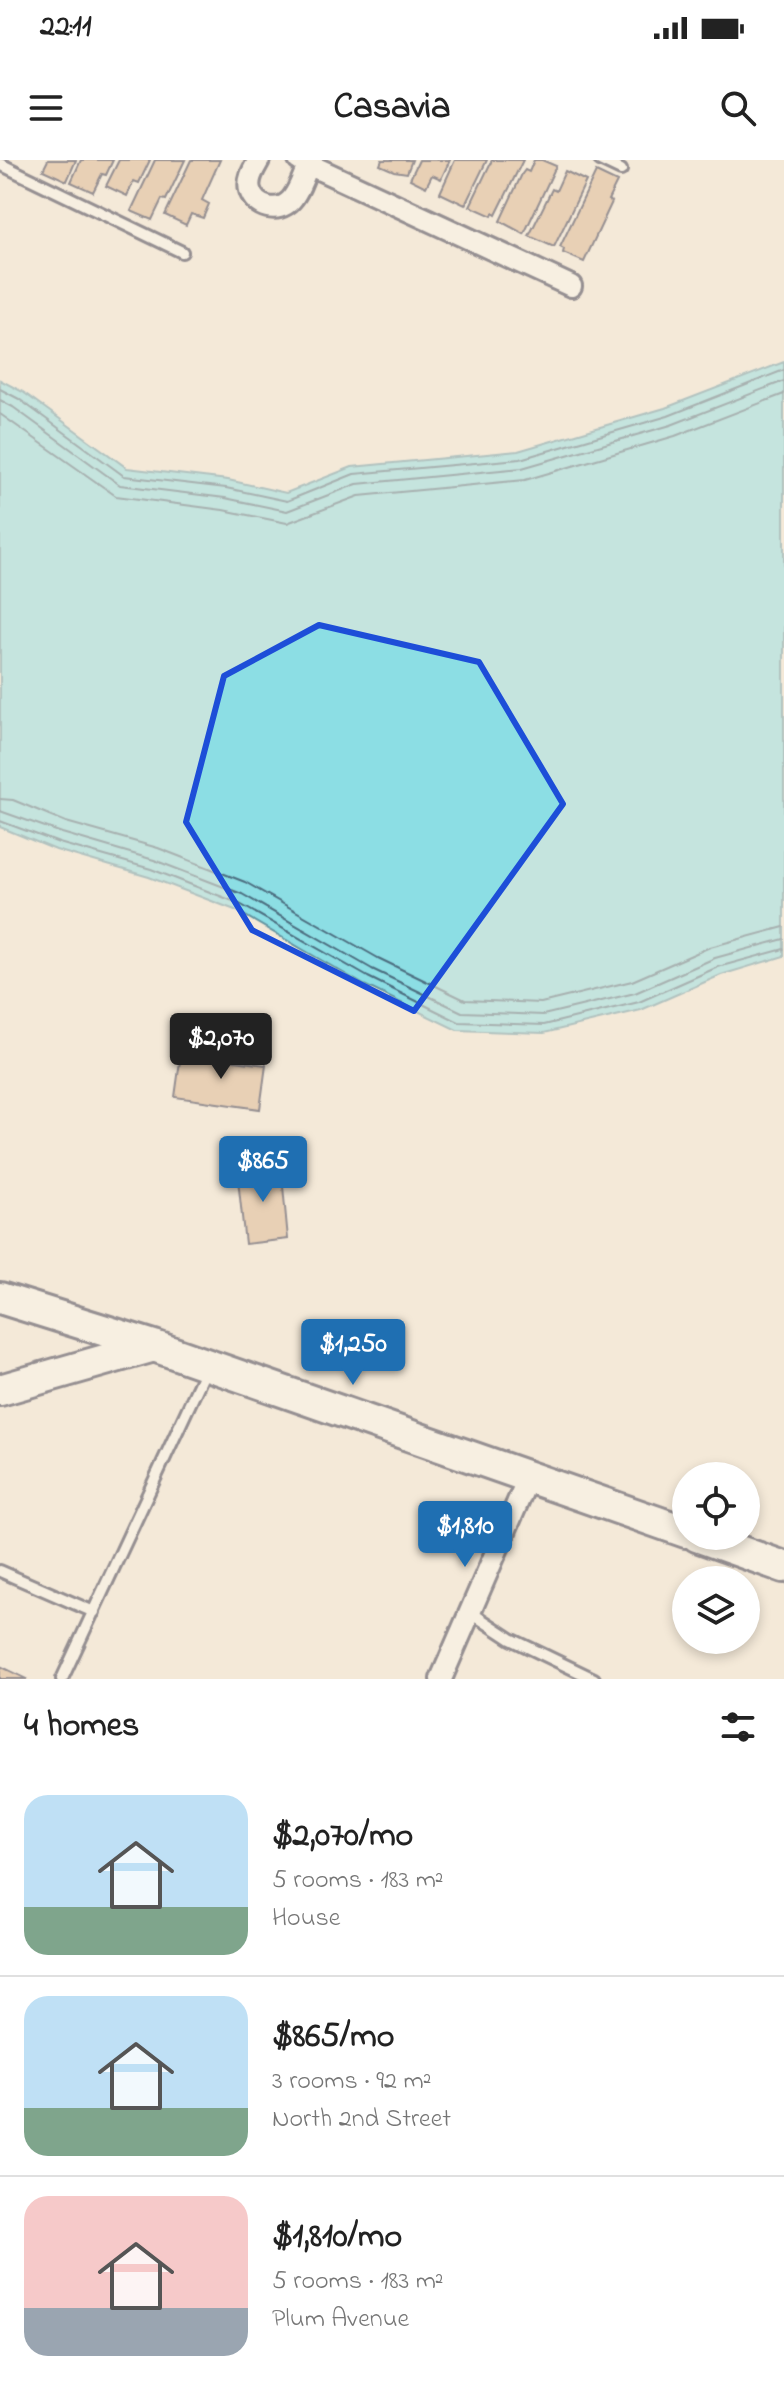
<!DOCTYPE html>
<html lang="en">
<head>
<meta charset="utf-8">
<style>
  :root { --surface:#fff; --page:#f2f2f2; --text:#222; --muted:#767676; --line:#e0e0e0; --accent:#1f6fb2 }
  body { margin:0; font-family:"Indie Flower",sans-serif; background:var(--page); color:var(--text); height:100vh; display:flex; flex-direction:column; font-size:30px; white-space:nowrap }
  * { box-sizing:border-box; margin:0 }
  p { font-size:26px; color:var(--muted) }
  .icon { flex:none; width:44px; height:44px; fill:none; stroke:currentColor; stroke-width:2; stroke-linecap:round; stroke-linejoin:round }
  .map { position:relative; height:1519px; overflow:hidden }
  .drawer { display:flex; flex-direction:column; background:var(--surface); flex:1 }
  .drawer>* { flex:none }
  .buttons { position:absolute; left:672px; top:1302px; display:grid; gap:16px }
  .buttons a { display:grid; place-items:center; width:88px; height:88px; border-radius:50%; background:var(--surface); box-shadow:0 4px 12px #0003; font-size:40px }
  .price { position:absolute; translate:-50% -68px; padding:0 18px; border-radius:8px; background:var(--accent); color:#fff; font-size:26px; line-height:52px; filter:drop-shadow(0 2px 4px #0008) }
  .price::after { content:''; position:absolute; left:50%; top:48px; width:24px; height:18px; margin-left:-12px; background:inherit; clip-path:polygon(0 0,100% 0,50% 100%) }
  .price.on { background:#222; color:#fff }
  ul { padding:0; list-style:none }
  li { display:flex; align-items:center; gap:24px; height:200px; padding:0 24px }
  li+li { border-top:2px solid var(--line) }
  li span { display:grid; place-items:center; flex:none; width:224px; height:160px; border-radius:24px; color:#555 }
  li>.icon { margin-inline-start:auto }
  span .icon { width:96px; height:96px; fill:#fffc; stroke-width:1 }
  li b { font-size:34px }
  h2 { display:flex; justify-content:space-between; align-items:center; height:96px; padding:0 24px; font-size:34px }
  .status { display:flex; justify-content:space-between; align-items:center; height:56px; padding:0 40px; background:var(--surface); direction:ltr }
  .status svg { height:22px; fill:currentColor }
  header { display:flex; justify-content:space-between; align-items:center; height:104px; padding:0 24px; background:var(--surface); font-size:36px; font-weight:700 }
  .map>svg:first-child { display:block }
  .water { fill:#8cdee4; stroke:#6293a0; stroke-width:2 }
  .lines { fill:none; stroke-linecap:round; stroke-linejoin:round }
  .shore { stroke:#4c6d7f; stroke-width:2 }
  .building { fill:#d9b18a; stroke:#22223b; stroke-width:2 }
  .lane-casing { stroke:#22223b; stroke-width:16 }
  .street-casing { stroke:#22223b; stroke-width:26 }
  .secondary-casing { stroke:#22223b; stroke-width:36 }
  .lane { stroke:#fbf7ec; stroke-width:10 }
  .street { stroke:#fbf7ec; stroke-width:20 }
  .secondary { stroke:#fbf7ec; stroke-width:30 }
  .marked { fill:none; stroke:#1d4ed8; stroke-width:6; stroke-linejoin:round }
</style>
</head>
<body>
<div class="status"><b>22:11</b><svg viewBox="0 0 49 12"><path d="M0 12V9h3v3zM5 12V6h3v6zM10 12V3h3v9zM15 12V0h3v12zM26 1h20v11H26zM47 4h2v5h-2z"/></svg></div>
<header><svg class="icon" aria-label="menu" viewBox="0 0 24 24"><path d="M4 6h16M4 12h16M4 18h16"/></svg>Casavia<svg class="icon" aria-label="search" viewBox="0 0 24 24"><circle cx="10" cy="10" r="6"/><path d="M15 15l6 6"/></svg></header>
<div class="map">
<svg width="784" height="1519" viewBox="0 0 784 1519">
  <rect width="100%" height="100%" fill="#f4e9d8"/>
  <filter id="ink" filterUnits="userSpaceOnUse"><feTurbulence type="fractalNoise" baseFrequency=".0125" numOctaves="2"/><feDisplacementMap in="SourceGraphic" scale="16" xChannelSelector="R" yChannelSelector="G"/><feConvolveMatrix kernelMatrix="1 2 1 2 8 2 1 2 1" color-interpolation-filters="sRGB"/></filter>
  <g filter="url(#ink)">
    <!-- water -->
    <path class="water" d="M 784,202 L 784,796 L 721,815 L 641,850 L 544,873 L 457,870 L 364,825 L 235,750 L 149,717 L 56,690 L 0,667 L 0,220 L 23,232 L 127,308 L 228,320 L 286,333 L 352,307 L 518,291 L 665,248 Z"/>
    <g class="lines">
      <!-- shore -->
      <path class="shore" d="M 0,229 L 19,239 L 124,316 L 226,328 L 287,341 L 354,314 L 520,299 L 668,256 L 784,210
        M 0,240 L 13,247 L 120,325 L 225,338 L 287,351 L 357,324 L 522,308 L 671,265 L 784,221
        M 0,254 L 116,336 L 223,350 L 287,363 L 359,336 L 525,320 L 675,276 L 784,234
        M 0,639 L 13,640 L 66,662 L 158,688 L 245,722 L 378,798 L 465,840 L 541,843 L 632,821 L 710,787 L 784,767
        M 0,651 L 62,673 L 154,700 L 242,734 L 372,809 L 462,852 L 543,855 L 635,833 L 715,798 L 784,779
        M 0,661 L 59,683 L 151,709 L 238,743 L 368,817 L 459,862 L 544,865 L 639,842 L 718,807 L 784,789"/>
    </g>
    <!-- building -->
    <path class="building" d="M 48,0 L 76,0 L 67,21 L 43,10 Z
      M 81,0 L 113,0 L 106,15 L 102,14 L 93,32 L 71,22 Z
      M 119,0 L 150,0 L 139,23 L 134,21 L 127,36 L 106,26 Z
      M 155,0 L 185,0 L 166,40 L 162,39 L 152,60 L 131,51 Z
      M 191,0 L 220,0 L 202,40 L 209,44 L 203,58 L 191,54 L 186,65 L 165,55 Z
      M 382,0 L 412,0 L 407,13 L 394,11 L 380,5 Z
      M 419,0 L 450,0 L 441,19 L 432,15 L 426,27 L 410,19 Z
      M 455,0 L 487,0 L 465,45 L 440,33 Z
      M 492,0 L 523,0 L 496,55 L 493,53 L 492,56 L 470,46 Z
      M 534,0 L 542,0 L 556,6 L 524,74 L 500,61 L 522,14 L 525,10 L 529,12 Z
      M 565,11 L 586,21 L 554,87 L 529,76 L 552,29 L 556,31 Z
      M 596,12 L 617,22 L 608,40 L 612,42 L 584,102 L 563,93 L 564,89 L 560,87 Z
      M 181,894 L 266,905 L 260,949 L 175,937 Z
      M 281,1005 L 288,1079 L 245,1084 L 237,1010 Z
      M 0,1506 L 27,1519 L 0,1519 Z"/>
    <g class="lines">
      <defs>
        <path id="lane" d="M 600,0 L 621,10
          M 0,4 L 182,92
          M 0,1411 L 94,1452
          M 470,1452 L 511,1479 L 594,1519
          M 62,1519 L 207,1207"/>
        <path id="street" d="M 259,0 C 254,9 247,19 250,30 C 255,48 278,54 291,40 C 300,30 305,12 310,0
          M 299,0 L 571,126
          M 441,1519 L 529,1316"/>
        <path id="secondary" d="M 0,1138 L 154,1186 L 686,1372
          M 0,1230 L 154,1186
          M 697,1376 L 784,1407"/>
      </defs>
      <!-- lane casing -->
      <use href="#lane" class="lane-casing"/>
      <!-- street casing -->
      <use href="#street" class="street-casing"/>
      <!-- secondary casing -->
      <use href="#secondary" class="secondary-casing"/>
      <!-- lane -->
      <use href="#lane" class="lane"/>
      <!-- street -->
      <use href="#street" class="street"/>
      <!-- secondary -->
      <use href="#secondary" class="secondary"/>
    </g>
  </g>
  <!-- marked area -->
  <path d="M0 0H784V1519H0ZM 319,465 L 479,502 L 563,644 L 414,851 L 252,770 L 186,662 L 224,516 Z" fill="#f4e9d8" fill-opacity=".55" fill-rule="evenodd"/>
  <path class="marked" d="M 319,465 L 479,502 L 563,644 L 414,851 L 252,770 L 186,662 L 224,516 Z"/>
</svg>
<div class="buttons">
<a><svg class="icon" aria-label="locate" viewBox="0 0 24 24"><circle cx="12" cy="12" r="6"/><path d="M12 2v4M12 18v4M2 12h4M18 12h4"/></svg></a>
<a><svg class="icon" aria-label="layers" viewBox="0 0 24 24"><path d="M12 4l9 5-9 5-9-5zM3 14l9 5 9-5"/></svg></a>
</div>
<b class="price on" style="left:221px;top:921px">$2,070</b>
<b class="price" style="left:263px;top:1044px">$865</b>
<b class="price" style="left:353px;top:1227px">$1,250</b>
<b class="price" style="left:465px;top:1409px">$1,810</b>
</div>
<section class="drawer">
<h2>4 homes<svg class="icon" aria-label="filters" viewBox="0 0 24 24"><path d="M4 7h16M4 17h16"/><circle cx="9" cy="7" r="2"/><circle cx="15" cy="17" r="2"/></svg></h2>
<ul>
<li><span style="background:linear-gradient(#bfe0f5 70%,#7fa58c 0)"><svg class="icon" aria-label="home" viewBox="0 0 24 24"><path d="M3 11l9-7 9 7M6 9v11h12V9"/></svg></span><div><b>$2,070/mo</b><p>5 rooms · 183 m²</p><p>House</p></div></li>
<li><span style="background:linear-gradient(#bfe0f5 70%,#7fa58c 0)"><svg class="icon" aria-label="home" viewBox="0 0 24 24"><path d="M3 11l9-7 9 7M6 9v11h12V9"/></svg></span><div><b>$865/mo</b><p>3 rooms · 92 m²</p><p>North 2nd Street</p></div></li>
<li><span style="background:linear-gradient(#f6c9c9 70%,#9aa5b1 0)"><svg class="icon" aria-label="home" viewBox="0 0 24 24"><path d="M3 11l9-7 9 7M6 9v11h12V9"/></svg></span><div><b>$1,810/mo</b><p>5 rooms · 183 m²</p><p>Plum Avenue</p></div></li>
</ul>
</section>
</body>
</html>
